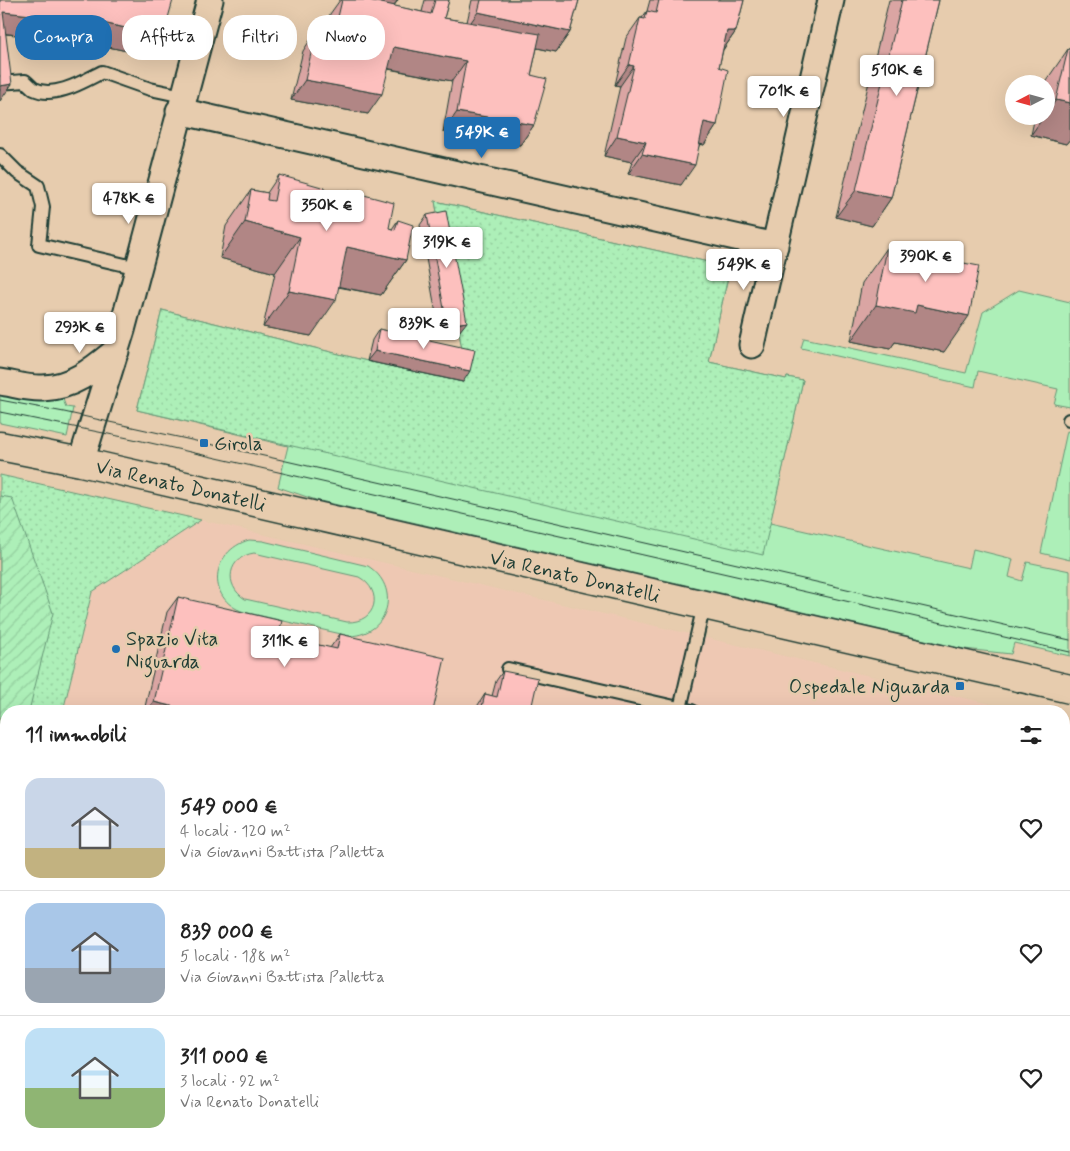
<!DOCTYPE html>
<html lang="it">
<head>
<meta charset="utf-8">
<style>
  :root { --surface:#fff; --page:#f2f2f2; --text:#222; --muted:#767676; --line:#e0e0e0; --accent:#1f6fb2 }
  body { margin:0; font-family:Mynerve,sans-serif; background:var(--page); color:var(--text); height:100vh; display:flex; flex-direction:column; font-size:19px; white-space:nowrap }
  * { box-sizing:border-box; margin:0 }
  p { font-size:16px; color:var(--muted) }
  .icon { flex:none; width:28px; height:28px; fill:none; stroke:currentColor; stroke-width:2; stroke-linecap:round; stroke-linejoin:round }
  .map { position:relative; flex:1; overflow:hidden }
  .details { position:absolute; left:0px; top:705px; width:1070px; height:446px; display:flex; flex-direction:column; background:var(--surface); border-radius:20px 20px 0 0; box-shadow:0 5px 20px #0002 }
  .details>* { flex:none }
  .guide { position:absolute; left:15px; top:15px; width:500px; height:45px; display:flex; gap:10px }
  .needle { width:32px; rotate:264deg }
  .tools { position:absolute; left:1005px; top:75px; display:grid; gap:10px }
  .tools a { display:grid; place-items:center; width:50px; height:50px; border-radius:50%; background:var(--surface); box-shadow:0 5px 20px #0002; font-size:25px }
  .price { position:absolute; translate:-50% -42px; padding:0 11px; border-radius:5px; background:#fff; color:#222; font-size:16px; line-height:32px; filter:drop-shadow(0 1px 2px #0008) }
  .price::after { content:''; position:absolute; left:50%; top:30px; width:15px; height:11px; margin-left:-8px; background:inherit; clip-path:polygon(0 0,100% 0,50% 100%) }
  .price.selected { background:var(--accent); color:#fff }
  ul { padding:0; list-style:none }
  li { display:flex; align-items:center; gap:15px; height:125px; padding:0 25px }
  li+li { border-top:1px solid var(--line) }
  li span { display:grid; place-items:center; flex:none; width:140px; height:100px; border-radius:15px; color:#555 }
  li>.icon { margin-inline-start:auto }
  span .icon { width:60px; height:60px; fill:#fffc; stroke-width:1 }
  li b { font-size:21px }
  h2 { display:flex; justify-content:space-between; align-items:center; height:60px; padding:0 25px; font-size:21px }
  .tag { padding:0 18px; border-radius:20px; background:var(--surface); box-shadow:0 5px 20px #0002; font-size:18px; line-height:45px }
  .tag.selected { background:var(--accent); color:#fff }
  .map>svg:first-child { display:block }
  .built { fill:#eec8b3 }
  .grass { fill:#adefb8; stroke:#669676; fill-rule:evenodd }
  .park { fill:url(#park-dots); stroke:#669676 }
  .garden { fill:url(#garden-furrows); stroke:#669676 }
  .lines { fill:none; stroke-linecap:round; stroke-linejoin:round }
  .lane-casing { stroke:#1f3d34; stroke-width:16 }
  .street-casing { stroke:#1f3d34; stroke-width:29 }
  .secondary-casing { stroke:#1f3d34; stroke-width:31 }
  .lane { stroke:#e7ccae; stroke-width:12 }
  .street { stroke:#e7ccae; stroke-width:25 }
  .secondary { stroke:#e7ccae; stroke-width:28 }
  .tram { stroke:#1f3d34; stroke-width:1 }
  .wall { fill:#daa5a3; stroke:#1f3d34 }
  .shaded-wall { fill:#b18685; stroke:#1f3d34 }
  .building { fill:#fdc0be; stroke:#1f3d34 }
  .poi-dot { fill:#1f6fb2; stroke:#e7ccae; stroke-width:2 }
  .labels { text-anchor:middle; stroke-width:5; stroke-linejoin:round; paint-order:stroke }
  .poi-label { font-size:20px; fill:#1f3d34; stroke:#e7ccae; text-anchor:start }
  .street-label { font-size:20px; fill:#1f3d34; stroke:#e7ccae }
</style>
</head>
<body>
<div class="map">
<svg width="1070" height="1151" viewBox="0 0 1070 1151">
  <defs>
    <pattern id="park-dots" width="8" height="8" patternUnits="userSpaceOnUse" patternTransform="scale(1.25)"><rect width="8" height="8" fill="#adefb8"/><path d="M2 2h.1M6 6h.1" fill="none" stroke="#94ce9f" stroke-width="1.8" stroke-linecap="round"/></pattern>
    <pattern id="garden-furrows" width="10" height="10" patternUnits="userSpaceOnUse" patternTransform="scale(1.25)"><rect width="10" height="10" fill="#adefb8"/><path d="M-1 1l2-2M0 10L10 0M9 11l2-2" fill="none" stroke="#94ce9f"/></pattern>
  </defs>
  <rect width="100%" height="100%" fill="#e7ccae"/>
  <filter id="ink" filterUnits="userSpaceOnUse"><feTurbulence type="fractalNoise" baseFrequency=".02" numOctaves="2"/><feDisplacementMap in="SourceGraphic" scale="10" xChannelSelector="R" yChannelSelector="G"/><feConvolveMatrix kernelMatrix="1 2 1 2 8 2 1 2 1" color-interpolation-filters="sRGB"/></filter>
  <g filter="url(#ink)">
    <!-- built -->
    <path class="built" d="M 201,520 L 1020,711 L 63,711 L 92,592 Z
      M 1064,722 L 1070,723 L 1070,1151 L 0,1151 L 0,972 L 6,946 L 6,1145 L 1064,1145 Z"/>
    <!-- grass -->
    <path class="grass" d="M 435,201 L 726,266 L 729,272 L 709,362 L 786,379 L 787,377 L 803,380 L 770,523 L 969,568 L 973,549 L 1013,559 L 1009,577 L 1022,581 L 1027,562 L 1070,571 L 1070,656 L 1014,643 L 1011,654 L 964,649 L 316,500 L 278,487 L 288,446 L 137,410 L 162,310 L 367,361 L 462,382 L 464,360 Z
      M 1019,290 L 1070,302 L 1070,407 L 1054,404 L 1058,389 L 978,371 L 975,387 L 801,348 L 804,338 L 966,373 L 983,312 Z
      M 0,391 L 62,397 L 66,407 L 73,408 L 67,437 L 0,423 Z
      M 1067,431 L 1070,432 L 1070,560 L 1041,553 Z
      M 249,540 L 263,541 L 368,566 C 401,587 390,634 350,636 L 244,612 C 205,599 211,551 249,540 ZM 254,553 L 359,577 C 384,591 377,623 347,622 L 245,599 C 223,585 228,557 254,553 Z
      M 752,1145 L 974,1145 L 972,1151 L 751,1151 Z"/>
    <!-- park -->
    <path class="park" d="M 435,201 L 726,266 L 729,272 L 709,362 L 786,379 L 787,377 L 803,380 L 763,555 L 137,410 L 162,310 L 367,361 L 462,382 L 464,360 Z
      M 0,475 L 201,520 L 92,592 L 63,711 L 6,711 L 6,946 L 0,972 Z"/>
    <!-- garden -->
    <path class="garden" d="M 0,496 L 12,498 L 53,613 L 29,711 L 6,711 L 6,805 L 0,831 Z"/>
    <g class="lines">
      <defs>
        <path id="lane" d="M 0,83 L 25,81 C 28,83 31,87 34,89 C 55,99 84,81 102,72 L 150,89 L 183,96
          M 0,155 L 17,172 L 38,186 L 43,207 L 39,245 L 138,268
          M 1069,420 L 1070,420
          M 508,669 L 692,711
          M 680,709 L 704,605
          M 1064,796 L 1070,797
          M 0,1107 L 6,1081
          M 359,1145 L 386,1151
          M 1064,1145 L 1070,1146
          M 647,1151 L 648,1145
          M 742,1151 L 744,1145
          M 983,1151 L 984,1145"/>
        <path id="street" d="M 179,111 L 775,246
          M 752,345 L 831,0
          M 0,382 C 14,384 29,389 43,388 C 73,387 94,369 116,351
          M 81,462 L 122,330 L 210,0"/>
        <path id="secondary" d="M 0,446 L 81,462 L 1070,689"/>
      </defs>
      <!-- lane casing -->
      <use href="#lane" class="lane-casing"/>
      <!-- street casing -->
      <use href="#street" class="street-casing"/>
      <!-- secondary casing -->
      <use href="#secondary" class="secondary-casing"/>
      <!-- lane -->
      <use href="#lane" class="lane"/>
      <!-- street -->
      <use href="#street" class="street"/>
      <!-- secondary -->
      <use href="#secondary" class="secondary"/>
      <!-- tram -->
      <path class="tram" d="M 0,400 L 64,412 L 273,458 L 1070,640
        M 0,412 L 133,439 L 1070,652"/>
    </g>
    <!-- wall -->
    <path class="wall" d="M 0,0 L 163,36 L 150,56 L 90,43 L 81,56 L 28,57 L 27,36 L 5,34 Z
      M 340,0 L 398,0 L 394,6 L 422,12 L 425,0 L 449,0 L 444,18 L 467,22 L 472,0 L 579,0 L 570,32 L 556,52 L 537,48 L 531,75 L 534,125 L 520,145 L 443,132 L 452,81 L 388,69 L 368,114 L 291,100 L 303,51 L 316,31 L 325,32 L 330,14 Z
      M 650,0 L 744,0 L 736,31 L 723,50 L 719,67 L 717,125 L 704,145 L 700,144 L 681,185 L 628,174 L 632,162 L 604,156 L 620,86 L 615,85 L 626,38 L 640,18 L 642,18 L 647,11 Z
      M 889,0 L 939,0 L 891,198 L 872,226 L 836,217 Z
      M 1068,49 L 1070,49 L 1070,139 L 1066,144 L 1031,135 L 1035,116 L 1046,116 L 1046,84 L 1044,84 Z
      M 279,175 L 320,208 L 335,211 L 349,191 L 389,228 L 392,229 L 398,220 L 406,260 L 381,295 L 338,287 L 311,336 L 263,327 L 275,273 L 220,258 L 226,226 L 251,190 L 267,193 Z
      M 427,215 L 459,332 L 440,336 L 420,225 Z
      M 887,248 L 944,352 L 895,342 L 890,349 L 851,341 L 862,283 Z
      M 379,329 L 463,382 L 367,361 L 372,340 Z
      M 178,597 L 278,636 L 330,648 L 340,634 L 433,711 L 144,711 L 167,612 Z
      M 503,671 L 532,705 L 545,711 L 476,711 L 478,705 L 485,694 L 492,696 L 496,681 Z
      M 48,1145 L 181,1145 L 180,1151 L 47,1151 Z
      M 192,1145 L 340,1145 L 366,1151 L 191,1151 Z
      M 433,1145 L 623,1145 L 621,1151 L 432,1151 Z"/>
    <!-- shaded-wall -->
    <path class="shaded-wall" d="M 368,0 L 398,0 L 393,6 Z
      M 3,12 L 41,16 L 27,36 L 0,33 Z
      M 478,12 L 570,32 L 556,52 L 464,32 Z
      M 98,22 L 163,36 L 150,56 L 90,43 L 81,56 L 28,57 L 42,37 Z
      M 727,31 L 736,31 L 722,51 Z
      M 394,47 L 466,61 L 452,81 L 380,67 Z
      M 629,65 L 634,66 L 620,86 L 615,85 Z
      M 305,80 L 382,94 L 368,114 L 291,100 Z
      M 12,84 L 0,101 L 0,86 Z
      M 1056,100 L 1070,103 L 1070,139 L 1066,144 L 1031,135 L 1044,116 L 1046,116 L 1046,114 Z
      M 457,112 L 534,125 L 520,145 L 443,132 Z
      M 704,122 L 717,125 L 704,145 L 690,142 Z
      M 617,136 L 646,142 L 632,162 L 604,156 Z
      M 642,154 L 695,165 L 681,185 L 628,174 Z
      M 856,190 L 891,198 L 872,226 L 836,217 Z
      M 245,222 L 300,237 L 275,273 L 220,258 Z
      M 347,247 L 406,260 L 381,295 L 321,283 Z
      M 289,291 L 336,300 L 311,336 L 263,327 Z
      M 876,305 L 917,305 L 969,316 L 944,352 L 895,342 L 890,349 L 851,341 Z
      M 467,322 L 459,332 L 440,336 L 447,325 Z
      M 375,351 L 470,371 L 463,382 L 367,361 Z
      M 154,702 L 192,711 L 147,711 Z
      M 1064,1044 L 1070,1046 L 1070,1063 L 1064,1062 Z
      M 441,1145 L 488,1145 L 515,1151 L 439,1151 Z"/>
    <!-- building -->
    <path class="building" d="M 0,0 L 173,0 L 163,36 L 98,22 L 95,36 L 42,37 L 41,16 L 3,12 L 12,84 L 0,86 Z
      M 342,0 L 368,0 L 431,14 L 435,0 L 449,0 L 444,18 L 540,34 L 531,75 L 547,79 L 534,125 L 457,112 L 466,61 L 394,47 L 382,94 L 305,80 L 316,31 L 334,34 Z
      M 481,0 L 579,0 L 570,32 L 478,12 Z
      M 659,0 L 744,0 L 736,31 L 727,31 L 719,67 L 728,70 L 717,125 L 704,122 L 695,165 L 642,154 L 646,142 L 617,136 L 634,66 L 629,65 L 640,18 L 645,19 L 647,11 L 656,13 Z
      M 902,0 L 939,0 L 891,198 L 856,190 Z
      M 1068,49 L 1070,49 L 1070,103 L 1056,100 Z
      M 279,175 L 325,188 L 320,208 L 344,212 L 349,191 L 394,203 L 389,228 L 395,230 L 398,220 L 413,225 L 406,260 L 347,247 L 336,300 L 289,291 L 300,237 L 245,222 L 251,190 L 268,193 L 267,200 L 274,201 Z
      M 446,211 L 467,322 L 447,325 L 427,215 Z
      M 887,248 L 979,266 L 969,316 L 917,305 L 915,313 L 876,305 Z
      M 379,329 L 475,350 L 470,371 L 375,351 Z
      M 178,597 L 282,621 L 278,636 L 337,649 L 340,634 L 445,658 L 433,711 L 265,711 L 262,710 L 261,711 L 192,711 L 154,702 Z
      M 503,671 L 538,678 L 532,705 L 545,708 L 545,711 L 481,711 L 485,694 L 497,697 Z
      M 454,707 L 471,711 L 453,711 Z
      M 1064,963 L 1070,965 L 1070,1046 L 1064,1044 Z
      M 58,1145 L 181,1145 L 180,1151 L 57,1151 Z
      M 199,1145 L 340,1145 L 366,1151 L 198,1151 Z
      M 441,1145 L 457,1145 L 456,1151 L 439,1151 Z
      M 488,1145 L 551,1145 L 549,1151 L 515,1151 Z
      M 554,1145 L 623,1145 L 621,1151 L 553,1151 Z"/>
  </g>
  <!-- markers -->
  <g class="poi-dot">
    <rect x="199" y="438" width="10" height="10" rx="2.5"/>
    <circle cx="116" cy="649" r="5"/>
    <rect x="955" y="681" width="10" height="10" rx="2.5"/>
  </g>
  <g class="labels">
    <!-- poi labels -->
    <g class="poi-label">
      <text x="214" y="450">Girola</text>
      <text x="126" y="645">Spazio Vita<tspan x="126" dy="23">Niguarda</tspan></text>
      <text x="950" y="693" text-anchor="end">Ospedale Niguarda</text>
    </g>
    <!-- street labels -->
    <g class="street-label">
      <text transform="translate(181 485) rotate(13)" y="7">Via Renato Donatelli</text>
      <text transform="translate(575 576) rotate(13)" y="7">Via Renato Donatelli</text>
    </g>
  </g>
</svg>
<div class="tools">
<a><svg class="needle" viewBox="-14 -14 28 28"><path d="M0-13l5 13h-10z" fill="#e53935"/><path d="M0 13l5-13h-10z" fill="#767676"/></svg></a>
</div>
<b class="price" style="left:897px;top:97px">510K €</b>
<b class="price" style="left:784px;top:118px">701K €</b>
<b class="price selected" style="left:482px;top:159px">549K €</b>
<b class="price" style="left:129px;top:225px">478K €</b>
<b class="price" style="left:327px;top:232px">350K €</b>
<b class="price" style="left:447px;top:269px">319K €</b>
<b class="price" style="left:926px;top:283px">390K €</b>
<b class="price" style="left:744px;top:291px">549K €</b>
<b class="price" style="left:424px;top:350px">839K €</b>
<b class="price" style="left:80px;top:354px">293K €</b>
<b class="price" style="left:285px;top:668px">311K €</b>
<div class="guide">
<a class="tag selected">Compra</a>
<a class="tag">Affitta</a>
<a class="tag">Filtri</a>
<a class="tag">Nuovo</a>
</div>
<section class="details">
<h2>11 immobili<svg class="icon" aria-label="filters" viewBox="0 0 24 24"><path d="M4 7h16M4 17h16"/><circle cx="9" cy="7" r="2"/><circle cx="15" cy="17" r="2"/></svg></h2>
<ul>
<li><span style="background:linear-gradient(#c9d6e8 70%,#c2b280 0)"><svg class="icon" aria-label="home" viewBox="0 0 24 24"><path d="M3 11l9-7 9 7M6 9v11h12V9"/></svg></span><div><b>549 000 €</b><p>4 locali · 120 m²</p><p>Via Giovanni Battista Palletta</p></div><svg class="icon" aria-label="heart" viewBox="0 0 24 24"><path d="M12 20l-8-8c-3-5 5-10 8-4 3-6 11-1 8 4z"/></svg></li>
<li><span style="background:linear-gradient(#a9c7e8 65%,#9aa5b1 0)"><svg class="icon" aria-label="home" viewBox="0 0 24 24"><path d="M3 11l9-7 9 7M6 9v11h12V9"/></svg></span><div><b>839 000 €</b><p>5 locali · 188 m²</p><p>Via Giovanni Battista Palletta</p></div><svg class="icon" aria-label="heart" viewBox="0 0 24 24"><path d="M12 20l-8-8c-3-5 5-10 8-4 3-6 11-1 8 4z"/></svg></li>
<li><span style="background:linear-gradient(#bfe0f5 60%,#8fb573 0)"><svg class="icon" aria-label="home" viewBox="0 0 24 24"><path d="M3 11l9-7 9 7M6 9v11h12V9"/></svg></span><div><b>311 000 €</b><p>3 locali · 92 m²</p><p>Via Renato Donatelli</p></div><svg class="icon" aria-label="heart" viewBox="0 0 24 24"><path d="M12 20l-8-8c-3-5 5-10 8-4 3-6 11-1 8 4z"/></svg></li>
</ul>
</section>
</div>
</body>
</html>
